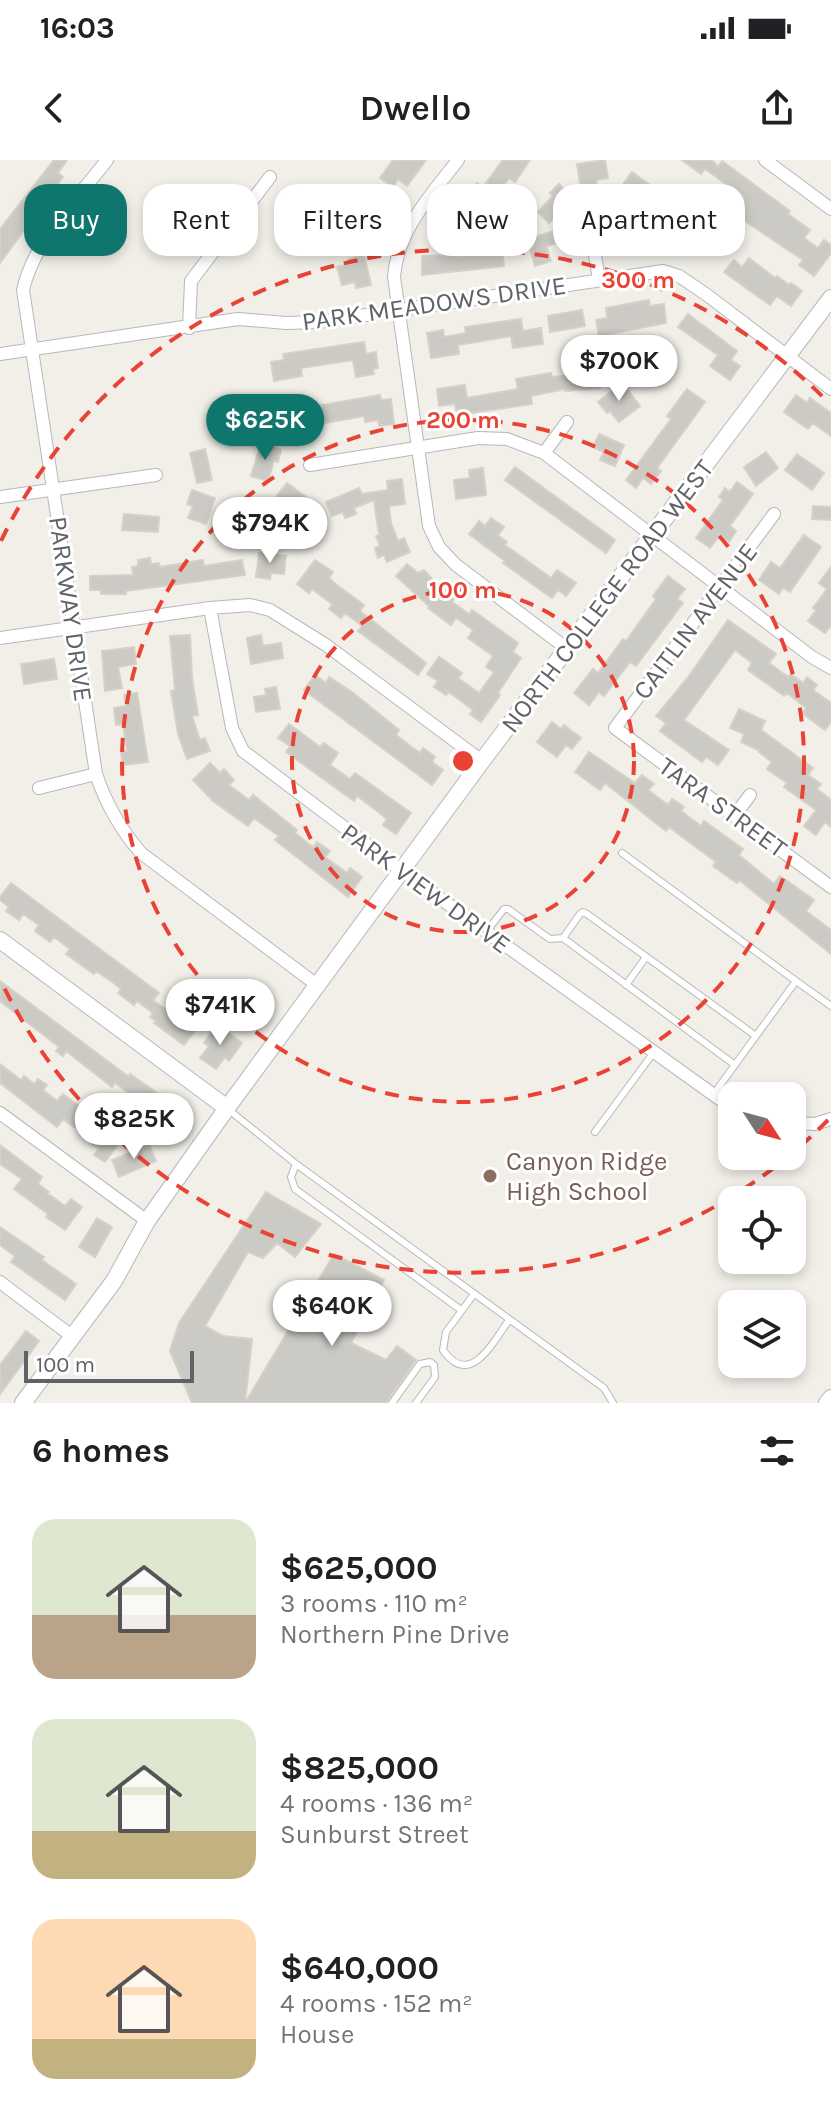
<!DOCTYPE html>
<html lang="en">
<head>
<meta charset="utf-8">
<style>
  :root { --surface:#fff; --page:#f6f6f6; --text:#202124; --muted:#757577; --accent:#0f766e }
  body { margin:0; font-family:Karla,sans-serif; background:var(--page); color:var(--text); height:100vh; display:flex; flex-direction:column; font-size:30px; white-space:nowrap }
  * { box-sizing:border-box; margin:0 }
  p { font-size:26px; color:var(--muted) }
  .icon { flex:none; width:44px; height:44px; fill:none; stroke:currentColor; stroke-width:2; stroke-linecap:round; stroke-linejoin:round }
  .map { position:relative; height:1243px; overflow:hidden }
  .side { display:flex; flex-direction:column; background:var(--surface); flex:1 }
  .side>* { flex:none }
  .guide { position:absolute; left:24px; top:24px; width:784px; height:72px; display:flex; gap:16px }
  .needle { width:52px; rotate:126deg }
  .fabs { position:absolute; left:718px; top:922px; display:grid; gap:16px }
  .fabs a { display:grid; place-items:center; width:88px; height:88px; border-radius:16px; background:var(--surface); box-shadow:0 4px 12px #0003; font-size:40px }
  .scale { position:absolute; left:24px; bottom:20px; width:170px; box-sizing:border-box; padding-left:8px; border:4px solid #5f6368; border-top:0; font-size:22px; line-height:28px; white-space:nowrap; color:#5f6368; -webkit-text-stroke:6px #fff; paint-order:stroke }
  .price { position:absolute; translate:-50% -68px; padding:0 18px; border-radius:28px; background:#fff; color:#222; font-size:26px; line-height:52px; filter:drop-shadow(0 2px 4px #0008) }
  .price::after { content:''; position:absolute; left:50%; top:48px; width:24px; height:18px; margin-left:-12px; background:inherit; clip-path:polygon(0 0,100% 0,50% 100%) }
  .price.current { background:var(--accent); color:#fff }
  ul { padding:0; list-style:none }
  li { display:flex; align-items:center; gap:24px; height:200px; padding:0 32px }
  li span { display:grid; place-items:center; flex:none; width:224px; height:160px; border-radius:24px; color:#555 }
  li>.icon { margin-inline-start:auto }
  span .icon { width:96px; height:96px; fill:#fffc; stroke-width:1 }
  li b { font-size:34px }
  h2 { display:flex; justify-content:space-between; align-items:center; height:96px; padding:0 32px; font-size:34px }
  .tag { padding:0 28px; border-radius:24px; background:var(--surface); box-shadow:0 4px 12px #0003; font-size:28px; line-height:72px }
  .tag.current { background:var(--accent); color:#fff }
  .status { display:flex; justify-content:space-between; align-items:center; height:56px; padding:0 40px; background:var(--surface); direction:ltr }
  .status svg { height:22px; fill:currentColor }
  header { display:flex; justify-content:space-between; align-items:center; height:104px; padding:0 32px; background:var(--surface); font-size:36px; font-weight:600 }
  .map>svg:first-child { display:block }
  .building { fill:#cccac5; stroke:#d6d1c6; stroke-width:2 }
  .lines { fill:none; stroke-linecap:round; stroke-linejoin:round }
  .service-casing { stroke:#b5b8bc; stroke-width:8 }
  .minor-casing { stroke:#b5b8bc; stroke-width:14 }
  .tertiary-casing { stroke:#b5b8bc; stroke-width:18 }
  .service { stroke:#fff; stroke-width:6 }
  .minor { stroke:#fff; stroke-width:12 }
  .tertiary { stroke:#fff; stroke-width:16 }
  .ring { fill:none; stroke:#ea4335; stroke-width:4; stroke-dasharray:14 10 }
  .education-dot { fill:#8d6e63; stroke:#fff; stroke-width:3 }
  .labels { text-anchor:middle; stroke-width:6; stroke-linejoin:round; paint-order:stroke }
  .street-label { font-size:26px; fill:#5f6368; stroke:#fff }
  .education-label { font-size:26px; fill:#785e54; stroke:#fff; text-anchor:start }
  .centre { fill:#ea4335; stroke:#fff; stroke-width:4 }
  .ring-label { font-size:24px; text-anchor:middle; font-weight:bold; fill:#ea4335; stroke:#fff; stroke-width:6; stroke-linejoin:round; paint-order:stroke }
</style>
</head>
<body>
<div class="status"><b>16:03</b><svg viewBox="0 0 49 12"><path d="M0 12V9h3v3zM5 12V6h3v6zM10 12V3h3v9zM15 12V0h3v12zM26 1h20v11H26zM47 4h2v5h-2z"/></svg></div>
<header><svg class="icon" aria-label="back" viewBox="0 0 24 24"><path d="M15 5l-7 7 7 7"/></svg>Dwello<svg class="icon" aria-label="share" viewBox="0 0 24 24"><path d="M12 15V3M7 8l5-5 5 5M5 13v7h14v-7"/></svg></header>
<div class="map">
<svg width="831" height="1243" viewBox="0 0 831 1243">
  <rect width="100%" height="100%" fill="#f1efe8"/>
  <!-- building -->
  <path class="building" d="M 54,0 L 67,0 L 58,13 L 63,17 L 0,103 L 0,69 Z
    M 393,0 L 426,0 L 407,26 L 398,19 L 393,27 L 380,18 Z
    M 503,0 L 530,0 L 515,22 L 509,18 L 499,31 L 494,27 L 469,60 L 457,51 L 477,23 L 483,27 Z
    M 605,0 L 608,18 L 596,20 L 597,27 L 581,29 L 577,4 Z
    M 682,0 L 712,0 L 718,7 L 722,1 L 790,51 L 788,54 L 810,70 L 804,78 L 818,88 L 824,80 L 831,85 L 831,93 L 814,116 L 799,105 L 803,100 L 733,53 L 744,37 L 705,9 L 701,14 Z
    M 632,12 L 650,25 L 647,29 L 660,39 L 651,52 L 629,36 L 622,45 L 613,38 Z
    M 559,24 L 573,39 L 549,63 L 538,52 L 553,36 L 550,33 Z
    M 382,32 L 396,42 L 375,71 L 361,61 Z
    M 700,66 L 719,80 L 710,92 L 701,86 L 695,94 L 685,87 Z
    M 555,71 L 558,83 L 546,86 L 551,101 L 535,106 L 527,79 Z
    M 663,73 L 664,90 L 629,90 L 629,74 Z
    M 502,91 L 504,106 L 422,115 L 422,96 L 456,95 L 456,97 Z
    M 364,95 L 371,125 L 356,128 L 355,122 L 342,125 L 337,107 L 350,104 L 349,99 Z
    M 749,98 L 775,118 L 777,116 L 789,125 L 791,123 L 802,131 L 791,146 L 777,136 L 770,145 L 724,112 L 734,100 L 742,107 Z
    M 649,140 L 650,146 L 664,144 L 666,163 L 599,176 L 596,160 L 607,158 L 606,148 Z
    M 582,150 L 585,166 L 550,172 L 548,156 Z
    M 688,154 L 737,191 L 731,200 L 740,206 L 730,220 L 710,206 L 718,195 L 678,167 Z
    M 521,159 L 523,171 L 541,168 L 543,184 L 513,188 L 511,176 L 458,185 L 459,194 L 431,198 L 427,173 L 443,170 L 444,177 L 466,173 L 465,167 Z
    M 364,182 L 366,194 L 376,192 L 378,208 L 373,209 L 374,214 L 356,217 L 353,200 L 301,208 L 302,216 L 274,221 L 271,202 L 284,200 L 283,194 Z
    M 551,213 L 552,217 L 598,213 L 600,228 L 565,231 L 565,229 L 531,236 L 532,244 L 457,255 L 455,244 L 439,246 L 437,229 L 465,225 L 467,238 L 518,229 L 516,219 Z
    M 622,223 L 640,246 L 619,262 L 610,251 L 607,253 L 598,242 Z
    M 687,229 L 705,242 L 657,308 L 661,311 L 651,324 L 643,318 L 636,328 L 626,320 L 671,259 L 667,256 Z
    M 380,235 L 381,240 L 391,239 L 394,264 L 379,266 L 378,260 L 365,262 L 364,256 L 319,264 L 318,258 L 276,275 L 270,261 L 306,248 Z
    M 796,235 L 807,243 L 810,238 L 831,253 L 831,276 L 813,263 L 808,269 L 784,252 Z
    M 599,274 L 624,285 L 615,306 L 600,300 L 604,292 L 593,287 Z
    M 261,283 L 281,290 L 278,302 L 274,301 L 268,321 L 251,316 Z
    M 205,289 L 212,320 L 197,323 L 190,293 Z
    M 766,292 L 778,308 L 756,326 L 744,307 Z
    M 797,294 L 824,313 L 812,330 L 785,310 Z
    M 515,307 L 615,380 L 606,393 L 505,320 Z
    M 483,308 L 486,335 L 456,339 L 454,320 L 470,318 L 469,310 Z
    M 402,319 L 405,344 L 389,346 L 391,363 L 398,381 L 404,378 L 410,392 L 387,402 L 384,395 L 378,398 L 375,388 L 380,386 L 376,376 L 379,375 L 374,340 L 354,348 L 356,354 L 345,358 L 343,352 L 332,356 L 326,342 L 359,328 L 362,334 L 388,330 L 387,321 Z
    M 737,322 L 753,334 L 730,366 L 736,371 L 729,382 L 720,375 L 710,388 L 696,378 L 723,340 L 719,337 L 725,328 L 730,332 Z
    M 287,323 L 314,343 L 300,362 L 285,351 L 288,347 L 276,337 Z
    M 192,330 L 215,338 L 206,364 L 188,358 L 193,346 L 187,344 Z
    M 813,346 L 831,347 L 831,360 L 812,359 Z
    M 124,354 L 159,357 L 158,372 L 122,370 Z
    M 491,358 L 504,367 L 498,375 L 507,382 L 505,385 L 551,418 L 557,410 L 576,423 L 566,436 L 558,430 L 552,438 L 503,403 L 505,401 L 469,374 L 479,361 L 485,366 Z
    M 804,375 L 821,387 L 790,432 L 783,428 L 779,434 L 759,420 L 771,402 L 780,408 Z
    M 259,393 L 286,396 L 284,414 L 271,413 L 270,419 L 256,417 Z
    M 150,398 L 151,404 L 159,403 L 160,407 L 203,400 L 204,406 L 242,400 L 245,415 L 126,431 L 126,434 L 101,434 L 101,430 L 90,430 L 90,416 L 133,415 L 132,407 L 138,406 L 138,400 Z
    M 315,400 L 333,412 L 329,418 L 333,422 L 364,445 L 360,451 L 426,503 L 418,515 L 358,471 L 362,466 L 345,453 L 341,458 L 329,449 L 332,444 L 312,429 L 309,433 L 297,424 Z
    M 407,404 L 418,413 L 424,410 L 432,419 L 456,437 L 452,442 L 469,454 L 472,450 L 518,483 L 513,492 L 521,498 L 498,533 L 500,535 L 481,562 L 470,554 L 473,550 L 449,532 L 446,535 L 434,527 L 438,521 L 427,514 L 439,497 L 462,513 L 458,518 L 479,533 L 494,512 L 486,507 L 493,496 L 468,478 L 473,470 L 456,458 L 451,465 L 428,448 L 429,446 L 396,416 Z
    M 831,407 L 831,465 L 825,473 L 808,461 L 816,450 L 813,448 L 827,429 L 819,423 Z
    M 668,416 L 685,429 L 677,439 L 683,443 L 636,506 L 630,502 L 604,536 L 599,532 L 589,545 L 574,533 L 593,509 L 598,513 L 623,479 L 626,481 L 656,439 L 653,436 Z
    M 728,460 L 776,494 L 769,503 L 788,517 L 791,514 L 803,523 L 807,517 L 817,525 L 813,530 L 831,543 L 831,562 L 825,570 L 802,553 L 806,548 L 787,533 L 784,536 L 748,510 L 752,503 L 735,490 L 684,560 L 729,590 L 718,605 L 706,597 L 702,602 L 660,571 L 666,563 L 656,556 L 689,516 Z
    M 190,475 L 192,518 L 198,555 L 192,556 L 200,580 L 205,578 L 210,591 L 187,599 L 178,574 L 171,531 L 175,530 L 170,476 Z
    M 261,475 L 263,486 L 281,483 L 283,498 L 251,504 L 247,478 Z
    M 134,487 L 136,504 L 118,507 L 122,528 L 105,531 L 102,491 Z
    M 54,499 L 57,519 L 24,524 L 21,504 Z
    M 315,515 L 326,523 L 329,517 L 352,532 L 399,570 L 396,575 L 420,593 L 423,588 L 435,597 L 432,602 L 443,610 L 432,625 L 304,530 Z
    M 276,527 L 280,549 L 256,552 L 254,537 L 266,535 L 265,529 Z
    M 137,533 L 148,602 L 123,605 L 121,592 L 127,591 L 123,564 L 116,565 L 114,548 L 126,546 L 124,535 Z
    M 739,549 L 765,561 L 761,570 L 813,608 L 808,615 L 821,624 L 817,629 L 831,640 L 831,667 L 825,662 L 816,675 L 804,666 L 816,650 L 784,627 L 787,623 L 767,609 L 772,602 L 759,592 L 760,591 L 741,582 L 744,574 L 730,568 Z
    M 552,562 L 561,569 L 564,565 L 581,578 L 572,589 L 566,585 L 557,597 L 537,582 Z
    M 289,564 L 320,587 L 324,583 L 338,593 L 330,605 L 350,619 L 355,613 L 411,653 L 396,674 L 383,665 L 387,659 L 377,651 L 357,636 L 354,641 L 286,592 L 290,586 L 278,578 Z
    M 589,592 L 635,623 L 642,615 L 654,624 L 648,630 L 668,645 L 672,639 L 684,647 L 681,651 L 701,666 L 704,661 L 743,689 L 739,695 L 774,724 L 780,716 L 814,740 L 806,751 L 831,770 L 831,794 L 739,720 L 737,723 L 713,706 L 716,702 L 669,667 L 666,671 L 605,623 L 600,630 L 575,612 Z
    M 210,603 L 220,613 L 224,609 L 234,620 L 229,625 L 249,640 L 253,635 L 297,670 L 295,673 L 313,687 L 317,682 L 330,691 L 325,697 L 347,713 L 350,708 L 362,717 L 348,737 L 275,680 L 279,676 L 254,658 L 248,666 L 213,641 L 193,620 Z
    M 11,723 L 159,833 L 153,840 L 195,871 L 184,885 L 154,863 L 156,861 L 150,857 L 153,853 L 137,841 L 134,845 L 118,833 L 121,829 L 111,821 L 96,811 L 94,814 L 66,794 L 70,789 L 54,777 L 50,782 L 35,771 L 39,765 L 23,754 L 19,760 L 6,751 L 9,747 L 0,740 L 0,737 Z
    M 0,821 L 129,917 L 130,914 L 157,933 L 147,946 L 115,923 L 112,927 L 66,891 L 63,896 L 56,891 L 59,887 L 0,841 Z
    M 217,865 L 242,883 L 229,901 L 225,897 L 216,909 L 200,898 L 209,886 L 204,883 Z
    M 0,904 L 21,920 L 24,916 L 34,924 L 38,919 L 47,925 L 43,930 L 57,941 L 63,934 L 86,951 L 74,967 L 63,959 L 57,967 L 0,923 Z
    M 155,944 L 168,953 L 174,946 L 188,957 L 174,976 L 146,956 Z
    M 105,966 L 122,979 L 105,1002 L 94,995 L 99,989 L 92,984 Z
    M 0,985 L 42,1017 L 38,1024 L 49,1032 L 47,1033 L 65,1046 L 71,1039 L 82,1047 L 65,1070 L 46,1057 L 48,1054 L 14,1029 L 22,1019 L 0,1004 Z
    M 149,985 L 156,1001 L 119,1017 L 112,1000 Z
    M 266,1032 L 321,1064 L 295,1097 L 277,1083 L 263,1098 L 248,1092 L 205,1166 L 223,1176 L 252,1179 L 245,1243 L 192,1243 L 170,1191 L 179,1163 Z
    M 97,1058 L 112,1067 L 95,1097 L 79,1087 Z
    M 0,1067 L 44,1097 L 42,1100 L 76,1124 L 65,1140 L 11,1102 L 15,1096 L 0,1085 Z
    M 334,1094 L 384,1120 L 351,1183 L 386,1200 L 397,1186 L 416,1200 L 386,1243 L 245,1243 Z
    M 26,1171 L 39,1181 L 0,1234 L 0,1205 Z"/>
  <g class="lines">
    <defs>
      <path id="service" d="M 622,693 L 796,821 L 713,935
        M 486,772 L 504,749 L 508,749 L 550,779 L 563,778
        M 796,821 L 831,846
        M 626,825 L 646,797
        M 735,905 L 563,778 L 580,754 L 583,752 L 587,754 L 756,876
        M 229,950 L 296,1004 L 604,1228 L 613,1243
        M 595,972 L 654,892
        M 296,1004 L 291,1017 L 295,1029 L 461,1150
        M 474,1134 L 446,1172 L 443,1190 C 470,1229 493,1182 509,1160
        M 392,1243 L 420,1204 L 430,1202 L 434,1205 L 435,1217 L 416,1243"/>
      <path id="minor" d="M 107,0 C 77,39 34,81 23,130 L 96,614 C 106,644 120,669 141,693 L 317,825
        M 458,0 C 431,35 397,71 394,117 L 429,366 L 439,387 L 456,405 L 566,488
        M 765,0 L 831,49
        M 590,66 L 599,119
        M 189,168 L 191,121 L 270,17
        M 0,194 L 238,159 L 286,163 L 319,162 L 663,111 L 679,116 L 707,135 L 831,229
        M 544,293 L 567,262
        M 310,305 L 478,278 L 507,279 L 544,293 L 812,497 L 831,508
        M 0,337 L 156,315
        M 774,354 L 615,568 L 831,727
        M 210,448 L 232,568 L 243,591 L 402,711 L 732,948
        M 0,478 L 210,448 L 250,445 L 270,450 L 326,485 L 482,601
        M 39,628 L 96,614
        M 735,655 L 750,635
        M 0,953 L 147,1061
        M 792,963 L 815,964 L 831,959
        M 0,1122 L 73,1177"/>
      <path id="tertiary" d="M 0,780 L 227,948
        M 23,1243 L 114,1121 L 147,1061 L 227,948 L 482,601 L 831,138
        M 827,1243 L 831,1238"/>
    </defs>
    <!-- service casing -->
    <use href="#service" class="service-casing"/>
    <!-- minor casing -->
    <use href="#minor" class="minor-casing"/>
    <!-- tertiary casing -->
    <use href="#tertiary" class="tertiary-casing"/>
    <!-- service -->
    <use href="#service" class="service"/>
    <!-- minor -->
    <use href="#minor" class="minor"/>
    <!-- tertiary -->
    <use href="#tertiary" class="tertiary"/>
  </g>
  <!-- distance rings -->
  <g class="ring">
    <circle cx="463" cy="601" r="171"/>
    <circle cx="463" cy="601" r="341"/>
    <path d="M828 960A512 512 0 0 1 1 821M1 381A512 512 0 0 1 828 242"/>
  </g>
  <!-- markers -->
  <circle class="education-dot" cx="490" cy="1016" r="8"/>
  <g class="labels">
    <!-- street labels -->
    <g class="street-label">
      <text transform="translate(434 143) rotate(-8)" y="9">PARK MEADOWS DRIVE</text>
      <text transform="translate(607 436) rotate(-53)" y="9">NORTH COLLEGE ROAD WEST</text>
      <text transform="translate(71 449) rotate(82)" y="9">PARKWAY DRIVE</text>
      <text transform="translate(695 461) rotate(-53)" y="9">CAITLIN AVENUE</text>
      <text transform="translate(723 647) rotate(36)" y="9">TARA STREET</text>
      <text transform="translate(426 728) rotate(36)" y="9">PARK VIEW DRIVE</text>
    </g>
    <!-- education labels -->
    <g class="education-label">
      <text x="506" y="1010">Canyon Ridge<tspan x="506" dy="30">High School</tspan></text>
    </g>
  </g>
  <circle cx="463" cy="601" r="12" class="centre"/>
  <g class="ring-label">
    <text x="638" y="128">300 m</text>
    <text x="463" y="268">200 m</text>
    <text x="463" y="438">100 m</text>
  </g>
</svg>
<div class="fabs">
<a><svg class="needle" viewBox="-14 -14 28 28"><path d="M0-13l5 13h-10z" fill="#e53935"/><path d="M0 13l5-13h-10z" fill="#757577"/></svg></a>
<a><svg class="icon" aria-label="locate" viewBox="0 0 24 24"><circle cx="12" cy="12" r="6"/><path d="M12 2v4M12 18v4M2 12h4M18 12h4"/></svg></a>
<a><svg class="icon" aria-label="layers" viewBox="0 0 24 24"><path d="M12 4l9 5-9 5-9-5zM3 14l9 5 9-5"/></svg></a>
</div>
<div class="scale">100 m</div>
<b class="price" style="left:619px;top:243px">$700K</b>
<b class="price current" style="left:265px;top:302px">$625K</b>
<b class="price" style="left:270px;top:405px">$794K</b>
<b class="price" style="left:220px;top:887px">$741K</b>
<b class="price" style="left:134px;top:1001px">$825K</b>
<b class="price" style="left:332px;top:1188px">$640K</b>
<div class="guide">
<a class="tag current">Buy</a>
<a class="tag">Rent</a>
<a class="tag">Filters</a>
<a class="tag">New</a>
<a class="tag">Apartment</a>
</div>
</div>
<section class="side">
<h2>6 homes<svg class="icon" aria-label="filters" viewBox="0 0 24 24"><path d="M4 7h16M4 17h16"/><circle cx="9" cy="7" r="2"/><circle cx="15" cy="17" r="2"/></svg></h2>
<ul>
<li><span style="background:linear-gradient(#dfe7d0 60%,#b9a48a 0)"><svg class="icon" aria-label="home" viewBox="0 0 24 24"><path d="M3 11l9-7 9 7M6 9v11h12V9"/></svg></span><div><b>$625,000</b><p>3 rooms · 110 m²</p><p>Northern Pine Drive</p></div></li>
<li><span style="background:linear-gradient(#dfe7d0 70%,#c2b280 0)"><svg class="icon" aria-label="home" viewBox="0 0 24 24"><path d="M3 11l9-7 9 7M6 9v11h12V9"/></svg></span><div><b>$825,000</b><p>4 rooms · 136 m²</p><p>Sunburst Street</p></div></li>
<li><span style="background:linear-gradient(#ffd9b3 75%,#c2b280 0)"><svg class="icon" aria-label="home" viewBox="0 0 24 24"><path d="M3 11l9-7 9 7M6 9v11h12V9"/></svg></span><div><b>$640,000</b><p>4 rooms · 152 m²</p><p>House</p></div></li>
</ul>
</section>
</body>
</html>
